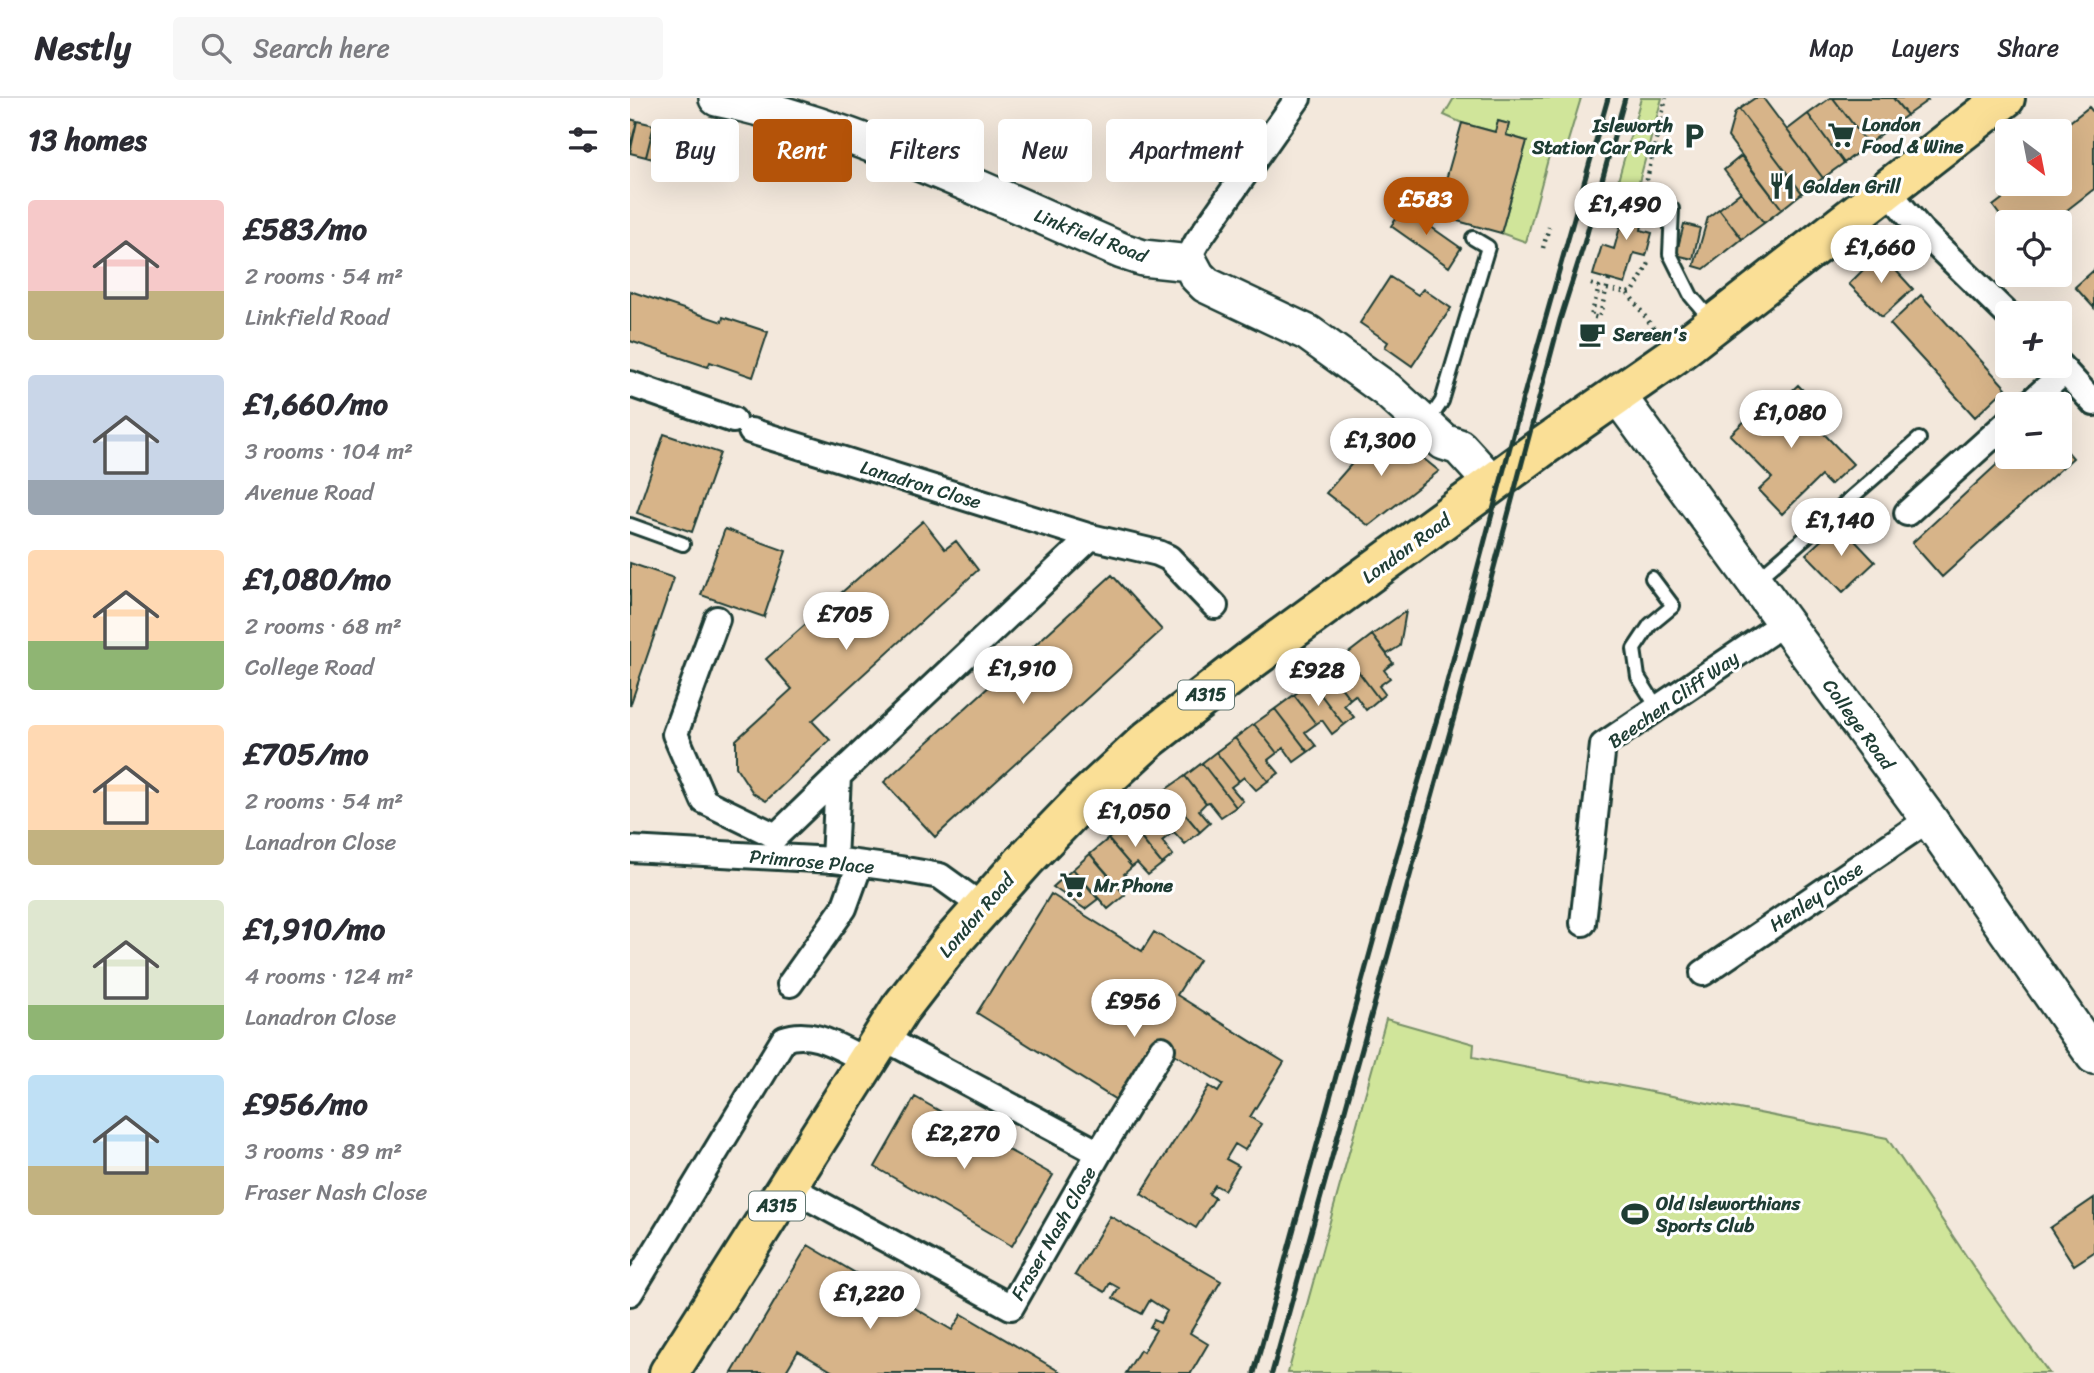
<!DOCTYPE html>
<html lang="en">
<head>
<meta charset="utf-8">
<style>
  :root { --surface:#fff; --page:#f7f7f7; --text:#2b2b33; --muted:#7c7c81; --line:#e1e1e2; --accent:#b45309 }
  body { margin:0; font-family:Sriracha,sans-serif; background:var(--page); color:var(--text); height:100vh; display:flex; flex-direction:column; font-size:26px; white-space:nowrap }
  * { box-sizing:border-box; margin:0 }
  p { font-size:23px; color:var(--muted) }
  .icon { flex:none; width:38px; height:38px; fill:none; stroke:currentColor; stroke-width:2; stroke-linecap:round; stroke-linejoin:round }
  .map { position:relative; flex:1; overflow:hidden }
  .panel { display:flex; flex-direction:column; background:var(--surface); width:630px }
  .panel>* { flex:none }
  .guide { position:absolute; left:21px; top:21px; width:665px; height:63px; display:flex; gap:14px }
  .needle { width:46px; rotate:148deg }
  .controls { position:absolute; left:1365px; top:21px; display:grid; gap:14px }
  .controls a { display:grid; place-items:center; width:77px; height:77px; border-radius:7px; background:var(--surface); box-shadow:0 7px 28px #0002; font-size:35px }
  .price { position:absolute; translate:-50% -60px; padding:0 16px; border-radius:24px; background:#fff; color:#222; font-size:23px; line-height:46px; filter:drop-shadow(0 2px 4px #0008) }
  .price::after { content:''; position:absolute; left:50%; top:42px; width:21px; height:16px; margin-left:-10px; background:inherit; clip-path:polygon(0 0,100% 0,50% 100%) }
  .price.on { background:var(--accent); color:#fff }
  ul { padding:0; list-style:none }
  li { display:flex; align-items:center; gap:21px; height:175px; padding:0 28px }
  li span { display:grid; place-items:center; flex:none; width:196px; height:140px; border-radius:7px; color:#555 }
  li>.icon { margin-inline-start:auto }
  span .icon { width:84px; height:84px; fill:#fffc; stroke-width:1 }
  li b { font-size:30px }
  h2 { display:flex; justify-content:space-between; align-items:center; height:84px; padding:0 28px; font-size:30px }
  .tag { padding:0 24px; border-radius:7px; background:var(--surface); box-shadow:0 7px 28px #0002; font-size:24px; line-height:63px }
  .tag.on { background:var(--accent); color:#fff }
  header { display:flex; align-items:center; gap:42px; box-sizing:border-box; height:98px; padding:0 35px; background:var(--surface); border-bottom:2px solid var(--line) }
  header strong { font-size:33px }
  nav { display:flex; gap:38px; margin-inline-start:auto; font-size:24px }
  .search { width:490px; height:63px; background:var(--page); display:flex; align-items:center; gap:18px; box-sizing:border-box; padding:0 24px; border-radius:7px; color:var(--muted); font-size:26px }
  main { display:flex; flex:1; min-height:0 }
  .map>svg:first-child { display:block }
  .green { fill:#d0e59a; stroke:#789167; stroke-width:2 }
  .building { fill:#d7b489; stroke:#1f3d34; stroke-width:2 }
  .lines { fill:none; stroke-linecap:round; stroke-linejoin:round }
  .lane-casing { stroke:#1f3d34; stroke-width:18 }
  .street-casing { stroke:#1f3d34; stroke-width:30 }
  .secondary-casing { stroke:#1f3d34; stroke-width:40 }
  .primary-casing { stroke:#1f3d34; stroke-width:44 }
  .path { stroke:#1f3d34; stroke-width:4.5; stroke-dasharray:2 5; stroke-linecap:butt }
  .lane { stroke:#fff; stroke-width:12 }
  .street { stroke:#fff; stroke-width:24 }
  .secondary { stroke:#fff; stroke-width:35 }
  .primary { stroke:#fadf96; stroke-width:38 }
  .rail { stroke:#1f3d34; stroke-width:5 }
  .labels { text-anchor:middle; stroke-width:6; stroke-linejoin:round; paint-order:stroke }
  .shield { fill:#fff; stroke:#627771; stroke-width:2 }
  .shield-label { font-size:18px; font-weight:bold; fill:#1f3d34 }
  .poi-label { font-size:19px; font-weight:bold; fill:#1f3d34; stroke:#fff; text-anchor:start }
  .street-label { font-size:19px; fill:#1f3d34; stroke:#fff }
</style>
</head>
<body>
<header>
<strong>Nestly</strong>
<div class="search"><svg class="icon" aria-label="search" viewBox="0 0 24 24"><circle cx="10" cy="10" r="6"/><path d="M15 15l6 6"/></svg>Search here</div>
<nav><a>Map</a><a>Layers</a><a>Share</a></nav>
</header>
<main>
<section class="panel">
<h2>13 homes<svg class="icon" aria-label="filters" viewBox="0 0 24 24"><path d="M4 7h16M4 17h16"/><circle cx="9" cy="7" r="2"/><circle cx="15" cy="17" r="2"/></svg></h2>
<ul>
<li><span style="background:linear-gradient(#f6c9c9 65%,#c2b280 0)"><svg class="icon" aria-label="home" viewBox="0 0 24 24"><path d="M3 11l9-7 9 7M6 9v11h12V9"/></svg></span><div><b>£583/mo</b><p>2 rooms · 54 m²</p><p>Linkfield Road</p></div></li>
<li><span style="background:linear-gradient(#c9d6e8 75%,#9aa5b1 0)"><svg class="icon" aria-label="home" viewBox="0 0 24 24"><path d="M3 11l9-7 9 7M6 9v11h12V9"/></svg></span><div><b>£1,660/mo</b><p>3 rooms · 104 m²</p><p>Avenue Road</p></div></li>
<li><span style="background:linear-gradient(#ffd9b3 65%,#8fb573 0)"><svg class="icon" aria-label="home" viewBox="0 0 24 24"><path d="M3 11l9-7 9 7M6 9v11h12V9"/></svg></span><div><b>£1,080/mo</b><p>2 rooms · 68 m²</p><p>College Road</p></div></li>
<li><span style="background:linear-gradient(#ffd9b3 75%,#c2b280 0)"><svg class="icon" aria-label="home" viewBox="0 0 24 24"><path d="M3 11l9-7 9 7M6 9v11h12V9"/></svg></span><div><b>£705/mo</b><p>2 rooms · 54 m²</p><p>Lanadron Close</p></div></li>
<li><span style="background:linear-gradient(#dfe7d0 75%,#8fb573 0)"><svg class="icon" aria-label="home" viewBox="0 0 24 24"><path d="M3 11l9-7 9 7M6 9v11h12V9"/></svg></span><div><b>£1,910/mo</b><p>4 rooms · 124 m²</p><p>Lanadron Close</p></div></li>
<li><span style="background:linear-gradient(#bfe0f5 65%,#c2b280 0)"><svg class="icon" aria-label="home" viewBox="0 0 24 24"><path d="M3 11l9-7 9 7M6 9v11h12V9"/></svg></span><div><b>£956/mo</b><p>3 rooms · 89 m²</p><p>Fraser Nash Close</p></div></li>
</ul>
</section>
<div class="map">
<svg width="1464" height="1275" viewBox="0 0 1464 1275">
  <rect width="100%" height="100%" fill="#f3e8dc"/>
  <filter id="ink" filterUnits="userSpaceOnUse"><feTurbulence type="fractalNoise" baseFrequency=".0143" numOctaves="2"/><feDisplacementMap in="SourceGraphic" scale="14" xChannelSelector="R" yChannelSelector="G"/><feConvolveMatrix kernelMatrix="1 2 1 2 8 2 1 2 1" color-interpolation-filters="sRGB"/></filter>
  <g filter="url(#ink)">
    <!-- green -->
    <path class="green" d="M 824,0 L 951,0 L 935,53 L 921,50 L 896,144 L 871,135 L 897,43 L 876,37 L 879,26 L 868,23 L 865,34 L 832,25 L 814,17 Z
      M 1011,0 L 1032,0 L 1006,95 L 986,90 Z
      M 756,921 L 844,946 L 843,959 L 1257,1040 L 1359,1192 L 1419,1275 L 658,1275 Z"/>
    <!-- building -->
    <path class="building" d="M 1125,0 L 1133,0 L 1193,80 L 1172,95 L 1109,11 Z
      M 1200,0 L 1203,0 L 1238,46 L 1214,65 L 1178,16 Z
      M 1203,0 L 1263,0 L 1277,17 L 1238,46 Z
      M 1263,0 L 1296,0 L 1298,2 L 1277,17 Z
      M 1459,9 L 1464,15 L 1464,91 L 1423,123 L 1416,115 L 1404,124 L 1397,124 L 1394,120 L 1388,124 L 1377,124 L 1377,127 L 1363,108 L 1376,98 L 1371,92 L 1379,86 L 1430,86 L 1430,33 L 1428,33 Z
      M 1109,11 L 1172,95 L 1152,111 L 1098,39 L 1105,14 Z
      M 1178,16 L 1214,65 L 1193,80 L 1157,32 Z
      M 0,21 L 7,23 L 0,50 Z
      M 7,23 L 24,27 L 16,59 L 0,55 Z
      M 868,23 L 879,26 L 876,37 L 897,43 L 871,135 L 806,117 L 832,25 L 865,34 Z
      M 24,27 L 41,31 L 33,64 L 16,59 Z
      M 41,31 L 59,36 L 50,68 L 33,64 Z
      M 1111,58 L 1152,111 L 1134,125 L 1094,72 Z
      M 1000,93 L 1018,98 L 1011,132 L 1022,135 L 1016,158 L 1004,155 L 995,186 L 963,177 L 972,147 L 984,151 Z
      M 1111,94 L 1134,125 L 1112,141 L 1089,111 Z
      M 774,110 L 831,150 L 819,169 L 761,128 Z
      M 1089,111 L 1112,141 L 1074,171 L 1064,168 L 1078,119 Z
      M 1054,126 L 1070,130 L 1063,161 L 1046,157 Z
      M 1250,155 L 1283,191 L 1252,219 L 1219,186 Z
      M 1464,172 L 1464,210 L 1445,189 Z
      M 760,179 L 788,197 L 793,191 L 821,210 L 782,268 L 755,249 L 758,244 L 730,225 Z
      M 0,193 L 92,224 L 93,219 L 138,234 L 123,279 L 80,264 L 78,269 L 0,243 Z
      M 1291,197 L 1376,290 L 1345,319 L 1260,226 Z
      M 1168,287 L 1185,305 L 1174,315 L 1223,366 L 1200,387 L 1191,378 L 1152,416 L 1129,392 L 1142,380 L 1100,337 L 1120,318 L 1127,326 Z
      M 754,329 L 809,373 L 739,428 L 696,395 Z
      M 34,336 L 90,355 L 62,434 L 7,415 Z
      M 1430,345 L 1443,360 L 1312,479 L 1282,445 L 1377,357 L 1430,359 Z
      M 293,423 L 315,451 L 326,443 L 348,472 L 182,623 L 200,642 L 136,703 L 123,695 L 106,669 L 106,642 L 162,591 L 136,561 Z
      M 1209,426 L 1245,464 L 1213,494 L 1176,456 Z
      M 95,431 L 156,453 L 134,519 L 71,497 Z
      M 0,465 L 44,480 L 0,608 Z
      M 482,477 L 532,532 L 305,739 L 254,684 Z
      M 776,513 L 770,548 L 757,556 L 742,537 Z
      M 742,537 L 763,565 L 754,572 L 760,580 L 749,588 L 755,596 L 749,601 L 716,557 Z
      M 716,557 L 749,601 L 736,612 L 725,597 L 720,601 L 697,571 Z
      M 697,571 L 720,601 L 714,607 L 724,619 L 714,627 L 681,584 Z
      M 681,584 L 714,627 L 702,636 L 692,622 L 686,626 L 664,597 Z
      M 664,597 L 686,626 L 675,634 L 686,648 L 678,654 L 645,611 Z
      M 645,611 L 678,654 L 664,664 L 654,650 L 647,655 L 624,626 Z
      M 624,626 L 647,655 L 638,662 L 649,675 L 638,683 L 605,640 Z
      M 605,640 L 638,683 L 626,692 L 614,679 L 609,683 L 586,654 Z
      M 586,654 L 609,683 L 601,689 L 613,703 L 606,709 L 572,665 Z
      M 572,665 L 606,709 L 591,719 L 579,704 L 576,705 L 555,678 Z
      M 555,678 L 576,705 L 569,712 L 580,725 L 570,734 L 535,692 Z
      M 535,692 L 570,734 L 555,746 L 544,734 L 538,738 L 515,710 Z
      M 515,710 L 538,738 L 532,743 L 543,757 L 532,766 L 498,724 Z
      M 498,724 L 532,766 L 518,777 L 507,765 L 502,769 L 478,741 Z
      M 478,741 L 502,769 L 494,776 L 499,781 L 489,789 L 460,756 Z
      M 460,756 L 495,797 L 478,811 L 443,771 Z
      M 443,771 L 468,801 L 455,811 L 423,789 Z
      M 421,796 L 512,853 L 524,834 L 569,862 L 547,897 L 654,964 L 620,1019 L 631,1026 L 615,1052 L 605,1046 L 596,1061 L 609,1068 L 594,1092 L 585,1087 L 579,1096 L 585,1100 L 566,1130 L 511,1096 L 579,988 L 588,994 L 593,986 L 525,944 L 488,1003 L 347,915 Z
      M 285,999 L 423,1077 L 382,1148 L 245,1069 Z
      M 1464,1100 L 1464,1154 L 1444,1167 L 1420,1130 Z
      M 480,1118 L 591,1183 L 560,1235 L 578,1246 L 561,1275 L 496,1275 L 510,1252 L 513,1254 L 526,1232 L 520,1229 L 524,1222 L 530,1225 L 537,1213 L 520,1202 L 512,1216 L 483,1200 L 489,1190 L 480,1185 L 475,1194 L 445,1177 Z
      M 178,1147 L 322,1232 L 332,1216 L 432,1275 L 205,1275 L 168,1253 L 155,1275 L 102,1275 Z"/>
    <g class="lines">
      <defs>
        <path id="lane" d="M 1042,111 L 1040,156 L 1061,198 L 1083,224
          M 798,324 L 812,303 L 858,149 L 843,140
          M 0,427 L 53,446
          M 1022,480 L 1043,508 L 1020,527 L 1004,551 L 1008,579 L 1027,609
          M 1125,483 L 1289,341"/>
        <path id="street" d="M 1257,92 L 1291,132 L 1377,216
          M 560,165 L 561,155 L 567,144 L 668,0
          M 1430,268 L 1464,305
          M 0,286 L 103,322
          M 1399,306 L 1435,273
          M 121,333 L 461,439 L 528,455 L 539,460 L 585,508
          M 1277,415 L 1377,325
          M 87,521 L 45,636 L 74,703 L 146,738 L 208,678
          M 0,751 L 204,762 L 270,771 L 310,778 L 353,809
          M 204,762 L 208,678 L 461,439
          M 953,825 L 973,647 L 1155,524
          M 1073,875 L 1299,721
          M 160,886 L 214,810 L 230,766
          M 469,1055 L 532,951
          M 159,1089 L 381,1209 L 469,1055 L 252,939
          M 0,1195 L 154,941 C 183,930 211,951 237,963"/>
        <path id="secondary" d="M 87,0 C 227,29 361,97 492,153 L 513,160 L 560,165 L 567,178 L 576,187 L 678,235 L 757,292 L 814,344 L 829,349 L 862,385
          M 988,298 L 1299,721 L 1464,958"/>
        <path id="primary" d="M 39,1275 L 270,911 L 321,845 L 395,762 L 453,702 L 519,641 L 621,562 L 915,347 L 1043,258 L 1375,0"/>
      </defs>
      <!-- lane casing -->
      <use href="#lane" class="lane-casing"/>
      <!-- street casing -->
      <use href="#street" class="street-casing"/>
      <!-- secondary casing -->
      <use href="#secondary" class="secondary-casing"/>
      <!-- primary casing -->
      <use href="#primary" class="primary-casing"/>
      <!-- path -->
      <path class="path" d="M 1021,103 L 1021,95 L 1017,81 L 1036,0
        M 913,150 L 919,129
        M 961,186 L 969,189 L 961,218 L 969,220 L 979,182
        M 977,191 L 998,195 L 1025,232
        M 998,195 L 1004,192 L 1021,162"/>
      <!-- lane -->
      <use href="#lane" class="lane"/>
      <!-- street -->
      <use href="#street" class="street"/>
      <!-- secondary -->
      <use href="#secondary" class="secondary"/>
      <!-- primary -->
      <use href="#primary" class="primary"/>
      <!-- rail -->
      <path class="rail" d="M 624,1275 L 767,757 L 809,614 L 893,300 L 978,0
        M 642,1275 L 826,612 L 930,222 L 954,146 L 995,0"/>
    </g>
  </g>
  <!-- icons -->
  <defs>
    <symbol id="supermarket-bare" viewBox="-9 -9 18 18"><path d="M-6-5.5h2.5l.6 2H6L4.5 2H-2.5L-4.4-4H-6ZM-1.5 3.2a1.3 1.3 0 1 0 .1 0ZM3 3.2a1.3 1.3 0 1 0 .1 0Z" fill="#1f3d34" stroke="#fff" stroke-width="2.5" paint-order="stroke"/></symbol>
    <symbol id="parking-bare" viewBox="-9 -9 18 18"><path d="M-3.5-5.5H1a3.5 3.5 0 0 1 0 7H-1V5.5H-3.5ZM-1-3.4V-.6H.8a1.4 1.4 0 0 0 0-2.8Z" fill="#1f3d34" stroke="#fff" stroke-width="2.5" paint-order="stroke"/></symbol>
    <symbol id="restaurant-bare" viewBox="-9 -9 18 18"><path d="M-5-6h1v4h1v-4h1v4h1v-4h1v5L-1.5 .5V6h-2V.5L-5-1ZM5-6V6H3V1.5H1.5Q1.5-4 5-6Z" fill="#1f3d34" stroke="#fff" stroke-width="2.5" paint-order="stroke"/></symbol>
    <symbol id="cafe-bare" viewBox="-9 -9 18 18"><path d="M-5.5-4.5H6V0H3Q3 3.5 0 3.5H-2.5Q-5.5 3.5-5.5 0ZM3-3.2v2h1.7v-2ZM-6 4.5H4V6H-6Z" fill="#1f3d34" stroke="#fff" stroke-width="2.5" paint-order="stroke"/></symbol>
    <symbol id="stadium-bare" viewBox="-9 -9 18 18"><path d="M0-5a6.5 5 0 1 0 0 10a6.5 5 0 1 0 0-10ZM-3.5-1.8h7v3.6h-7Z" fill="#1f3d34" stroke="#fff" stroke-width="2.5" paint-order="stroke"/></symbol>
  </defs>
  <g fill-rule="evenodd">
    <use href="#supermarket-bare" x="1192" y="18" width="38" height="38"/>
    <use href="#parking-bare" x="1045" y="19" width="38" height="38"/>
    <use href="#restaurant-bare" x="1133" y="69" width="38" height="38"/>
    <use href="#cafe-bare" x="943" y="217" width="38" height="38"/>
    <use href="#supermarket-bare" x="424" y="768" width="38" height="38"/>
    <use href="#stadium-bare" x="986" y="1097" width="38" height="38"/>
  </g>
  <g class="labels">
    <!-- shield labels -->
    <g class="shield">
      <rect x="548" y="582.5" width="56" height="29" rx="5"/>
      <rect x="119" y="1093.5" width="56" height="29" rx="5"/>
    </g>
    <g class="shield-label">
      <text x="576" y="603">A315</text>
      <text x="147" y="1114">A315</text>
    </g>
    <!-- poi labels -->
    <g class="poi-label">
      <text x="1232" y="33">London<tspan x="1232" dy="22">Food &amp; Wine</tspan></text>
      <text x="1043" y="34" text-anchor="end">Isleworth<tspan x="1043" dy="22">Station Car Park</tspan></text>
      <text x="1173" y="95">Golden Grill</text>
      <text x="983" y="243">Sereen's</text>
      <text x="464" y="794">Mr Phone</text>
      <text x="1026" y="1112">Old Isleworthians<tspan x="1026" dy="22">Sports Club</tspan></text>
    </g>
    <!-- street labels -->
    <g class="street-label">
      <text transform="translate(461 137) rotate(21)" y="7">Linkfield Road</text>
      <text transform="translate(291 386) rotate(17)" y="7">Lanadron Close</text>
      <text transform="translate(776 450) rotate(-36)" y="7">London Road</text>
      <text transform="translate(1043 601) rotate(-35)" y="7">Beechen Cliff Way</text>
      <text transform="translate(1229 626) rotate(54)" y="7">College Road</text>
      <text transform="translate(182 763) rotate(5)" y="7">Primrose Place</text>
      <text transform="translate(1186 798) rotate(-34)" y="7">Henley Close</text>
      <text transform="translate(346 817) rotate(-49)" y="7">London Road</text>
      <text transform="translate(423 1135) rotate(-60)" y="7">Fraser Nash Close</text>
    </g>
  </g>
</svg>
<div class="controls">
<a><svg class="needle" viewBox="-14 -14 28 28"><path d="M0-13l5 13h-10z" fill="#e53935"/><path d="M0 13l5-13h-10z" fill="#7c7c81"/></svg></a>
<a><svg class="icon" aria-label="locate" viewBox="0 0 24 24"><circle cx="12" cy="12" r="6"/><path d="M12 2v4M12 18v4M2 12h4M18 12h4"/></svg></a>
<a>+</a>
<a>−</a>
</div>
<b class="price on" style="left:796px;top:139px">£583</b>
<b class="price" style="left:996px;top:144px">£1,490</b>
<b class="price" style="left:1251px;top:187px">£1,660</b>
<b class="price" style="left:1161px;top:352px">£1,080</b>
<b class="price" style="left:751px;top:380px">£1,300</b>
<b class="price" style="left:1211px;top:460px">£1,140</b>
<b class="price" style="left:216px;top:554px">£705</b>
<b class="price" style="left:393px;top:608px">£1,910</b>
<b class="price" style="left:688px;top:610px">£928</b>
<b class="price" style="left:505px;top:751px">£1,050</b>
<b class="price" style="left:504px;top:941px">£956</b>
<b class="price" style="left:334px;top:1073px">£2,270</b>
<b class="price" style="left:240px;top:1233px">£1,220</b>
<div class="guide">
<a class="tag">Buy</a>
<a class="tag on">Rent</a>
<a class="tag">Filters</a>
<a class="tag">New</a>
<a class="tag">Apartment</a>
</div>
</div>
</main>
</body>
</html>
